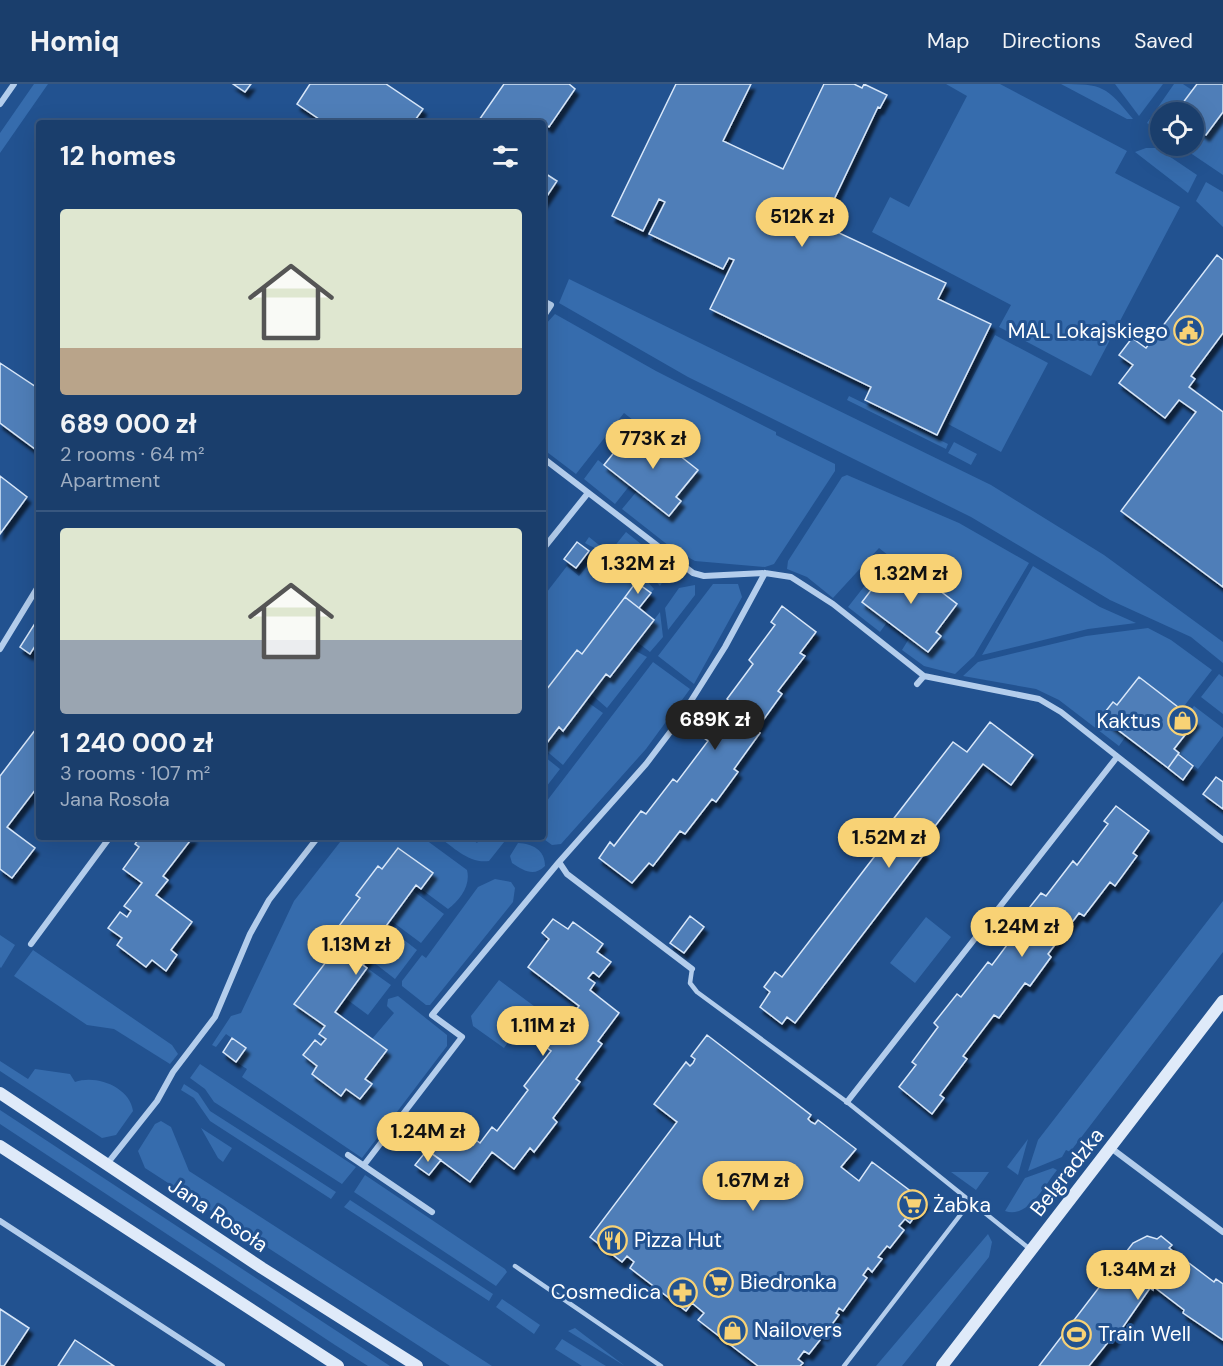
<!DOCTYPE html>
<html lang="en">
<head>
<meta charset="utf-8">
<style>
  :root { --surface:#1a3e6c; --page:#274974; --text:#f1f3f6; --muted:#9faec2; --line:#38577f; --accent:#f8d275 }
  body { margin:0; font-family:"DM Sans",sans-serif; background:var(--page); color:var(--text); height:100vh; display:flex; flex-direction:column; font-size:22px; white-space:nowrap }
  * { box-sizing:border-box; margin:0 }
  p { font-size:20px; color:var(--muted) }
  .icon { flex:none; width:33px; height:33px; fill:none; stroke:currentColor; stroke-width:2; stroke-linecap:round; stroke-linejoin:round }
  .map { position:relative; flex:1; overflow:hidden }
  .panel { position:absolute; left:36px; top:36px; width:510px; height:720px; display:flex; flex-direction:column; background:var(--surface); border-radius:6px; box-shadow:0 6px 24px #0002,0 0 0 2px var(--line) }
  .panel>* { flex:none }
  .controls { position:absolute; left:1150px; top:18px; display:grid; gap:12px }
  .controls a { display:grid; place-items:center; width:54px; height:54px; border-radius:50%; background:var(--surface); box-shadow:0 6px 24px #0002,0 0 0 2px var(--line); font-size:30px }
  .price { position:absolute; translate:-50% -51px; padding:0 14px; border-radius:21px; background:var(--accent); color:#111; font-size:20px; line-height:39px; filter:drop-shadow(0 2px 3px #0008) }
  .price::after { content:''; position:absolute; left:50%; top:36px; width:18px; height:14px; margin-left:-9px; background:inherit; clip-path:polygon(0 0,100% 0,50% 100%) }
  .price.active { background:#222; color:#fff }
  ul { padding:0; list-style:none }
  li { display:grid; align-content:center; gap:12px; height:318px; padding:0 24px }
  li+li { border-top:2px solid var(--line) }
  li span { display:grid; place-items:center; height:186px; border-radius:6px; color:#555 }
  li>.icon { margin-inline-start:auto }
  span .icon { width:108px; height:108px; fill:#fffc; stroke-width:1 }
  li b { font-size:26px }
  h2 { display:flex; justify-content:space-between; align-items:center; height:72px; padding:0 24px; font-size:26px }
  header { display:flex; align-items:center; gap:36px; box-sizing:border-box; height:84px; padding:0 30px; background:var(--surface); border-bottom:2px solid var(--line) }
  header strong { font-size:28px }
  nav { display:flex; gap:33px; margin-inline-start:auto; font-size:21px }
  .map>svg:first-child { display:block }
  .green { fill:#366cad }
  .building { fill:#4f7eb8; stroke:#d8e7f9; stroke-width:1.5; filter:url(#shadow) }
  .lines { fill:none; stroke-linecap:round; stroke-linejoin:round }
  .lane { stroke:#b3cdec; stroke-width:4.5 }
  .street { stroke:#b3cdec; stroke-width:6 }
  .secondary { stroke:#dfeaf9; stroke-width:12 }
  .labels { text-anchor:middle; stroke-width:6; stroke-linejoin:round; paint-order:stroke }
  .poi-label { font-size:21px; fill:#fff; stroke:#225290; text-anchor:start }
  .street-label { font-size:21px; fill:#fff; stroke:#225290 }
</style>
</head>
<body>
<header>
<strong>Homiq</strong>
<nav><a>Map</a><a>Directions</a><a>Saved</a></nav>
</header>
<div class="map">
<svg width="1223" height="1282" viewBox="0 0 1223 1282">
  <defs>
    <filter id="shadow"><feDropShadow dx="3.5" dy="6" stdDeviation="1.5" flood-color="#0009"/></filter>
  </defs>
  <rect width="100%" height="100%" fill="#225290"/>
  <!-- green -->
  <path class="green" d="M 34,0 L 48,0 L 0,69 L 0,49 Z
    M 946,0 L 1000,0 L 1127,67 L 1115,89 L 1180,123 L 1091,292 L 999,243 L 1011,221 L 872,148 L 890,113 L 909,123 L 967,12 Z
    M 1061,0 C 1103,0 1106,2 1133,35 L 1127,35 Z
    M 1115,0 L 1163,0 L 1139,32 Z
    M 1174,0 L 1183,0 L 1192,6 L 1176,28 L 1161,28 L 1161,49 L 1147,39 Z
    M 1223,28 L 1223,91 L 1180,62 L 1194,62 L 1194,42 Z
    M 1146,64 L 1157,64 L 1197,91 L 1188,109 L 1135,68 Z
    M 1206,98 L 1223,108 L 1223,143 L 1196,117 Z
    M 569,195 L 991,401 L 1104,471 L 1223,558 L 1223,579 L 1191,553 L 1110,516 L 971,433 L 688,293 L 559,219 Z
    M 555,230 L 656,287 L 776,348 L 776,351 L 835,380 L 835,387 L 774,480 L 765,483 L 695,477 L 673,465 L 622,425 L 637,407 L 669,432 L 681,418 L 676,413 L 697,386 L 624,329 L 576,390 L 543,365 L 543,243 Z
    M 995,251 L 1048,279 L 1001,368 L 948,340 Z
    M 849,312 L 948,360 L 946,365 L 847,316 Z
    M 954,358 L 977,370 L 971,381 L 948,369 Z
    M 598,376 L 630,401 L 615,420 L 584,395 Z
    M 847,391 L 959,439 L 1029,479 L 974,572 L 955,590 L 924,582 L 902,566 L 910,553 L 929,567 L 941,552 L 936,548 L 957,520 L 900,477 L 898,479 L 879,464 L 833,514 L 807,493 L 787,485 L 788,477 L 842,393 Z
    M 626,448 L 671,484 L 660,502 C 649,490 638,477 622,472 C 609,468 597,466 585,459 L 589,453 L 609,469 Z
    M 885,476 L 894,483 L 879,504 L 888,537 L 880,548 L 848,523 Z
    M 591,477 L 608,488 L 618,477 L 640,489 L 654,505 L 651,509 L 636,498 L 582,570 L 576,566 L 543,610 L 543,513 L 567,482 L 579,492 Z
    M 1033,482 L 1100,523 L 1136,539 L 1088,545 L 982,571 Z
    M 713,500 L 738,500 L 742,513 L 694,600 L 658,572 Z
    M 695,501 L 695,511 L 668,546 L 665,524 L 679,504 Z
    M 660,528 L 663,553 L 650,568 L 637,558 Z
    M 1148,544 L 1171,556 L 1212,586 L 1181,626 L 1139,594 L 1117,621 L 1113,618 L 1102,633 L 1126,652 L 1119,662 L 1059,616 L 1036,605 L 963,592 L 978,578 L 1086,552 Z
    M 632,565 L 647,573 L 607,624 L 591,610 L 606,590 L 611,593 Z
    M 653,578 L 690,605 L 646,665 L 561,760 L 552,761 L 541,753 L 543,753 L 543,722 Z
    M 1219,590 L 1223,593 L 1223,630 L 1201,613 Z
    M 586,617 L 603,629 L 563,681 L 543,664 L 559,643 L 563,647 Z
    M 1194,622 L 1223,644 L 1223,652 L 1198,685 L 1174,665 L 1187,631 Z
    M 545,673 L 560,685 L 543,707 L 543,676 Z
    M 344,753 L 422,753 L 467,786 C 471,801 460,816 448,825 L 421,805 L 432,789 L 398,764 L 382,785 L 378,782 L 356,811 L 360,814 L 334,850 L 338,853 L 322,875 L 326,878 L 295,920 L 325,942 L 319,950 L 326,955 L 321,961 L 314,956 L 303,971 L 317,982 L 312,990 L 341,1012 L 346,1005 L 372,1000 L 365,995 L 372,955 L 394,929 L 387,922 L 388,915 L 398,912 L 447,951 L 447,962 L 362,1074 L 242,993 L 247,985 L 236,978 L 246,964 L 226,950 L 216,963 L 212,961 L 231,932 L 241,929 L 294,817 Z
    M 439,753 L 469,753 L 477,759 L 482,753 L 508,753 L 489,777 C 470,780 454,764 439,753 Z
    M 518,759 C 533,760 545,766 545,782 C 534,793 524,787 512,779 L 510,772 Z
    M 495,795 L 511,798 L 515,804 L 513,818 L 430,921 L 426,921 L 402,902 L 402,897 L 422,871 L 426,874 L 478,803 Z
    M 412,806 L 444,830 L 421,859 L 390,836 Z
    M 1223,817 L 1223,868 L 1070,1068 L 1066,1066 L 1062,1073 L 1028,1087 L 1038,1056 Z
    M 926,833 L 951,853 L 915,899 L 890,879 Z
    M 390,845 L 417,866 L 395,895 L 368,874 Z
    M 0,851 L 15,861 L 1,884 L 0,883 Z
    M 33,866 L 172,961 L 178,970 L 170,980 L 114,945 L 87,941 L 14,892 Z
    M 367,884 L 391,901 L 368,931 L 345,914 Z
    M 499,896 L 534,922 L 504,964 L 473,942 L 471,932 Z
    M 0,977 L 28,995 L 35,985 L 70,990 L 75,998 C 96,990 130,1003 133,1027 L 116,1051 L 102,1054 L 0,987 Z
    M 200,980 L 356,1083 L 342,1100 L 214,1018 L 205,1005 L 190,994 Z
    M 184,1000 L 198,1009 L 210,1027 L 336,1108 L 331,1115 L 210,1037 L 194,1014 L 181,1006 Z
    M 0,1026 L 390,1282 L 368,1282 L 335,1261 L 0,1040 Z
    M 161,1037 L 171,1043 L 189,1087 L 492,1282 L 450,1282 L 145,1084 L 138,1067 L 155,1040 Z
    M 201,1044 L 232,1064 L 223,1078 L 218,1074 Z
    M 1028,1055 L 1018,1091 L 1007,1083 Z
    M 1053,1084 L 1057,1086 C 1044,1102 1028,1135 1005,1127 L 1025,1094 Z
    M 951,1088 L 989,1088 L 976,1106 Z
    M 365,1091 L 505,1185 L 507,1188 L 496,1202 L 354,1108 Z
    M 350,1116 L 493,1210 L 489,1217 L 344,1123 Z
    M 988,1150 L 992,1158 L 989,1173 L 902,1282 L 876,1282 Z
    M 502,1215 L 540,1241 L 534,1250 L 496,1223 Z
    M 575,1244 L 625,1282 L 568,1247 Z
    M 562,1255 L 601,1279 L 606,1282 L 582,1282 L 555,1265 Z"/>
  <!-- building -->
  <path class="building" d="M 233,0 L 251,0 L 245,8 Z
    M 310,0 L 386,0 L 423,25 L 413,39 L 325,39 L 297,20 Z
    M 504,0 L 569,0 L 575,5 L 549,43 L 543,38 L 477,39 Z
    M 676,0 L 751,0 L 723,57 L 783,85 L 824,0 L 854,0 L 862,4 L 864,0 L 887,11 L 880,24 L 878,23 L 822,141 L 946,199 L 938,215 L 991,240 L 937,351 L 865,316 L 871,303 L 710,225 L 734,176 L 729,174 L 723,185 L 649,150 L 665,118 L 659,115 L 643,147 L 612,132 Z
    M 1197,0 L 1223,0 L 1223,28 L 1206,51 L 1194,42 L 1194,28 L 1176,28 Z
    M 543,88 L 557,97 L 543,118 Z
    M 1217,171 L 1223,176 L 1223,249 L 1191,292 L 1195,295 L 1189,303 L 1223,328 L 1223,503 L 1121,427 L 1196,328 L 1179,316 L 1165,334 L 1119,299 L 1133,281 L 1119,271 L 1132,254 L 1146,264 Z
    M 0,279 L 39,305 L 39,368 L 0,339 Z
    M 642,342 L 698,386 L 676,413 L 681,417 L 669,432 L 604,381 L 616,366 L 620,369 Z
    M 0,392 L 27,413 L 0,450 Z
    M 577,458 L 589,467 L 576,484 L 564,475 Z
    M 900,476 L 957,520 L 936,548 L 941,552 L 928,568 L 862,518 L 875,501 L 879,504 Z
    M 636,498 L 651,509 L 639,524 L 625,513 Z
    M 625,513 L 654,536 L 610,593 L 606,590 L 563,647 L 559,643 L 543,664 L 543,610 L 577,566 L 582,570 Z
    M 782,522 L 816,548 L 800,569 L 805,572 L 778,607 L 782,610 L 756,646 L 760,649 L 734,685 L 738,688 L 716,718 L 712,715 L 685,750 L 680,747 L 653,782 L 649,779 L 632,799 L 599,774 L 610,758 L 614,762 L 641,727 L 646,730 L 673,695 L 677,698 L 708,657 L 704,654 L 730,618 L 727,615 L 753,580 L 749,576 L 775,541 L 771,538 Z
    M 39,533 L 39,556 L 30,570 L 20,563 Z
    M 1139,593 L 1196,637 L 1174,665 L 1179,669 L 1168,684 L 1101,633 L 1113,618 L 1117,621 Z
    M 990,638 L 1033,671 L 1011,701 L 983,680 L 918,764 L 925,769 L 795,939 L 787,933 L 782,940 L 760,923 L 770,908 L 764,903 L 775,888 L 782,893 L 894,747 L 888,742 L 953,658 L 967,668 Z
    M 39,641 L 39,701 L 7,743 L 35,764 L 12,794 L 0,785 L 0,692 Z
    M 1178,670 L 1193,682 L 1183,696 L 1168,684 Z
    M 1216,693 L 1223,698 L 1223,725 L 1203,710 Z
    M 1116,722 L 1149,747 L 1133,769 L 1137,772 L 1115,802 L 1110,798 L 1084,832 L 1079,829 L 1048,870 L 1051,873 L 1030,902 L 1025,899 L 999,934 L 994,931 L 963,972 L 967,975 L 940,1011 L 944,1014 L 932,1030 L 899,1003 L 916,981 L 912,978 L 938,943 L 934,939 L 957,910 L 961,913 L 988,878 L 992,881 L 1022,841 L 1018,838 L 1041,809 L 1046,812 L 1073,777 L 1077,781 L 1108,740 L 1104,737 Z
    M 140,753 L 193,753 L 163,792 L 168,796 L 156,811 L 192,838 L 171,866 L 177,871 L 166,887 L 152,876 L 146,883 L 117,861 L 122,854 L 108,844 L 120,828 L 127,833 L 131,827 L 124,822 L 142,799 L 123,785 L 139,763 L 135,760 Z
    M 398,764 L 433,789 L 421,805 L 416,801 L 386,842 L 390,845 L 363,881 L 367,884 L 335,928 L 387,966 L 365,995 L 372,1000 L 360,1015 L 346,1005 L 341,1012 L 312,990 L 317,982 L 303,971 L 315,956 L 321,961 L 326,955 L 319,950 L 325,942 L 294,920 L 326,878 L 322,875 L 338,853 L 333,850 L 360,814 L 356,811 L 378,782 L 382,785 Z
    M 690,832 L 704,843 L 684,869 L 670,859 Z
    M 553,835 L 568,845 L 573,838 L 603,860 L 597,868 L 611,878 L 599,893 L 593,888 L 588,894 L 595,899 L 590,906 L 619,929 L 598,957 L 602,960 L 576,995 L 580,998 L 553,1034 L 557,1038 L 534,1068 L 530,1064 L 514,1085 L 492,1068 L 470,1098 L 427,1066 L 449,1036 L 480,1059 L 492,1043 L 497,1047 L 528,1006 L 524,1002 L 551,967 L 546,963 L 579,922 L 528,883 L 549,855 L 542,849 Z
    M 707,951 L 811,1031 L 808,1035 L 811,1038 L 815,1040 L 818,1036 L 856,1065 L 841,1083 L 859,1097 L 872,1078 L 925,1118 L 910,1139 L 905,1135 L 899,1142 L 904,1146 L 890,1164 L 887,1162 L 878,1173 L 882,1175 L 872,1188 L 868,1184 L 863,1191 L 867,1194 L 843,1227 L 839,1224 L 836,1229 L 839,1231 L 824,1251 L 821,1248 L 819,1251 L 817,1253 L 820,1256 L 809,1270 L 804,1267 L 798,1275 L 803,1279 L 800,1282 L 758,1282 L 698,1236 L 704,1229 L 692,1219 L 686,1227 L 630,1184 L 634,1178 L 627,1172 L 622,1178 L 590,1153 L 677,1038 L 654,1020 L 686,978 L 690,982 L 693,979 L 695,975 L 691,972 Z
    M 232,954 L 246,964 L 236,978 L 223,968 Z
    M 427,1066 L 441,1076 L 429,1091 L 415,1081 Z
    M 1147,1152 L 1157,1155 L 1161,1152 L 1172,1161 L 1169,1164 L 1214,1198 L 1216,1195 L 1223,1200 L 1223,1256 L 1183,1229 L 1184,1226 L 1154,1203 L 1153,1206 L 1150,1204 L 1112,1259 L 1109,1257 L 1089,1282 L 1039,1282 L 1133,1159 Z
    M 0,1225 L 29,1244 L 4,1282 L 0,1282 Z
    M 75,1256 L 114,1282 L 58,1282 Z"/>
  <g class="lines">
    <!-- lane -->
    <path class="lane" d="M 692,885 L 690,899 L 697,908 L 847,1018 L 1031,1166
      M 515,1182 L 661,1282
      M 844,1282 L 971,1117"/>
    <!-- street -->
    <path class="street" d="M 0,20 L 14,0
      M 543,217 L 551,221 L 543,233
      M 543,374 L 693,489 L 704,492 L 765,489 L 791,493 L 833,520 L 924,592 L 1039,615 L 1061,628 L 1223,756
      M 543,465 L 588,409
      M 0,565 L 39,501
      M 917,600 L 924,592
      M 559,778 L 567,790 L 692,885
      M 31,860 L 110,753
      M 847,1018 L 1117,673
      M 1111,1064 L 1223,1148
      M 348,1071 L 432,1128
      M 107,1080 L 157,1017 L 173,988 L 215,933 L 250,850 L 269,816 L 318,753
      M 364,1081 L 462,953 L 432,931 L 559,778 L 646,680 L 677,639 L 725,563 L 765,489
      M 0,1137 L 222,1282"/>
    <!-- secondary -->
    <path class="secondary" d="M 0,1009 L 262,1184 L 417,1282
      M 0,1062 L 338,1282
      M 942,1282 L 1223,917"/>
  </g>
  <!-- icons -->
  <defs>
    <symbol id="civic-ring" viewBox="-11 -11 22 22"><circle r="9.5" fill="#225290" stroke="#f8d275" stroke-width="1.5"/><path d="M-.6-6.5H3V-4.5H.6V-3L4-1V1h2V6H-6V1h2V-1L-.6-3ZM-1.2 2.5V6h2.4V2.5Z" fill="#f8d275"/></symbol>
    <symbol id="shop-ring" viewBox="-11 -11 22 22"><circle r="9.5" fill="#225290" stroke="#f8d275" stroke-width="1.5"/><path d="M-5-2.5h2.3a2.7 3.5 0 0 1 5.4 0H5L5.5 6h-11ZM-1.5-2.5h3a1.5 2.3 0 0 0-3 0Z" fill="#f8d275"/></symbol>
    <symbol id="supermarket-ring" viewBox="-11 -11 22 22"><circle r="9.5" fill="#225290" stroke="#f8d275" stroke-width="1.5"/><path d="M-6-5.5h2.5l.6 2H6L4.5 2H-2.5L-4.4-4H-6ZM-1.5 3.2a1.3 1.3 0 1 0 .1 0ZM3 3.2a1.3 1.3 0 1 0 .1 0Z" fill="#f8d275"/></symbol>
    <symbol id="restaurant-ring" viewBox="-11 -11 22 22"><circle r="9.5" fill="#225290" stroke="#f8d275" stroke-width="1.5"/><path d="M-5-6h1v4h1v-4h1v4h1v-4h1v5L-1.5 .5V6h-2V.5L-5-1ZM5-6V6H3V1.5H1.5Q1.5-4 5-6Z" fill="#f8d275"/></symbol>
    <symbol id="pharmacy-ring" viewBox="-11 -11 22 22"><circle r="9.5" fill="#225290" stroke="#f8d275" stroke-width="1.5"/><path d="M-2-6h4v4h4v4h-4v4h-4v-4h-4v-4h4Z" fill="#f8d275"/></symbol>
    <symbol id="stadium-ring" viewBox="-11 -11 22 22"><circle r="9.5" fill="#225290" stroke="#f8d275" stroke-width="1.5"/><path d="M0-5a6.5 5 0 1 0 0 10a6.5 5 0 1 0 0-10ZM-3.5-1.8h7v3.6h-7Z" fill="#f8d275"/></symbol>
  </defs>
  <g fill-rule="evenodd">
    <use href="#civic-ring" x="1172" y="230" width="33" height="33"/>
    <use href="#shop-ring" x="1166" y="620" width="33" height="33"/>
    <use href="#supermarket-ring" x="896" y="1104" width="33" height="33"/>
    <use href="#restaurant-ring" x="596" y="1140" width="33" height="33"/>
    <use href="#supermarket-ring" x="702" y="1182" width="33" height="33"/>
    <use href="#pharmacy-ring" x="666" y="1192" width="33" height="33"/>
    <use href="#shop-ring" x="716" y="1230" width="33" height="33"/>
    <use href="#stadium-ring" x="1060" y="1234" width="33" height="33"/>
  </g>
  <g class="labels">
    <!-- poi labels -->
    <g class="poi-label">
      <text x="1168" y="254" text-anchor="end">MAL Lokajskiego</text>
      <text x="1161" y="644" text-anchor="end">Kaktus</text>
      <text x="933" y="1128">Żabka</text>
      <text x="634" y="1163">Pizza Hut</text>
      <text x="740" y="1205">Biedronka</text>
      <text x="661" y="1215" text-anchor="end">Cosmedica</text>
      <text x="754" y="1253">Nailovers</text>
      <text x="1098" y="1257">Train Well</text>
    </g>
    <!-- street labels -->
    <g class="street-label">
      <text transform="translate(1067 1088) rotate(-52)" y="7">Belgradzka</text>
      <text transform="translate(218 1131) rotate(34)" y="7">Jana Rosoła</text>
    </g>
  </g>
</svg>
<div class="controls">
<a><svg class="icon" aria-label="locate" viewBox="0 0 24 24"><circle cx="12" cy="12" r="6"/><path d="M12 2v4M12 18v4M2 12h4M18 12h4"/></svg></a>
</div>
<b class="price" style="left:802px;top:164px">512K zł</b>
<b class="price" style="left:653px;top:386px">773K zł</b>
<b class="price" style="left:638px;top:511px">1.32M zł</b>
<b class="price" style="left:911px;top:521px">1.32M zł</b>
<b class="price active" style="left:715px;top:667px">689K zł</b>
<b class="price" style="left:889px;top:785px">1.52M zł</b>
<b class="price" style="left:1022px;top:874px">1.24M zł</b>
<b class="price" style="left:356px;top:892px">1.13M zł</b>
<b class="price" style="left:543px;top:973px">1.11M zł</b>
<b class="price" style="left:428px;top:1079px">1.24M zł</b>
<b class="price" style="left:753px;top:1128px">1.67M zł</b>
<b class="price" style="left:1138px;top:1217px">1.34M zł</b>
<section class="panel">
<h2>12 homes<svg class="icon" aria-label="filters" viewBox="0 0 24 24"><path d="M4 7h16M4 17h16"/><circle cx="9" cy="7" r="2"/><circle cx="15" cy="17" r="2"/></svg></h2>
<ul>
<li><span style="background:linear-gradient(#dfe7d0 75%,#b9a48a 0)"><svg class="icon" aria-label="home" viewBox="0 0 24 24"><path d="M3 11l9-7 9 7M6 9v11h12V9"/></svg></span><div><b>689 000 zł</b><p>2 rooms · 64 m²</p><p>Apartment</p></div></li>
<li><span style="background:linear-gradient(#dfe7d0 60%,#9aa5b1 0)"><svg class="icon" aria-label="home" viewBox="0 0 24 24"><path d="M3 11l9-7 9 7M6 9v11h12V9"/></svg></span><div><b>1 240 000 zł</b><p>3 rooms · 107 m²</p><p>Jana Rosoła</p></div></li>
</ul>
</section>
</div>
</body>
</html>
